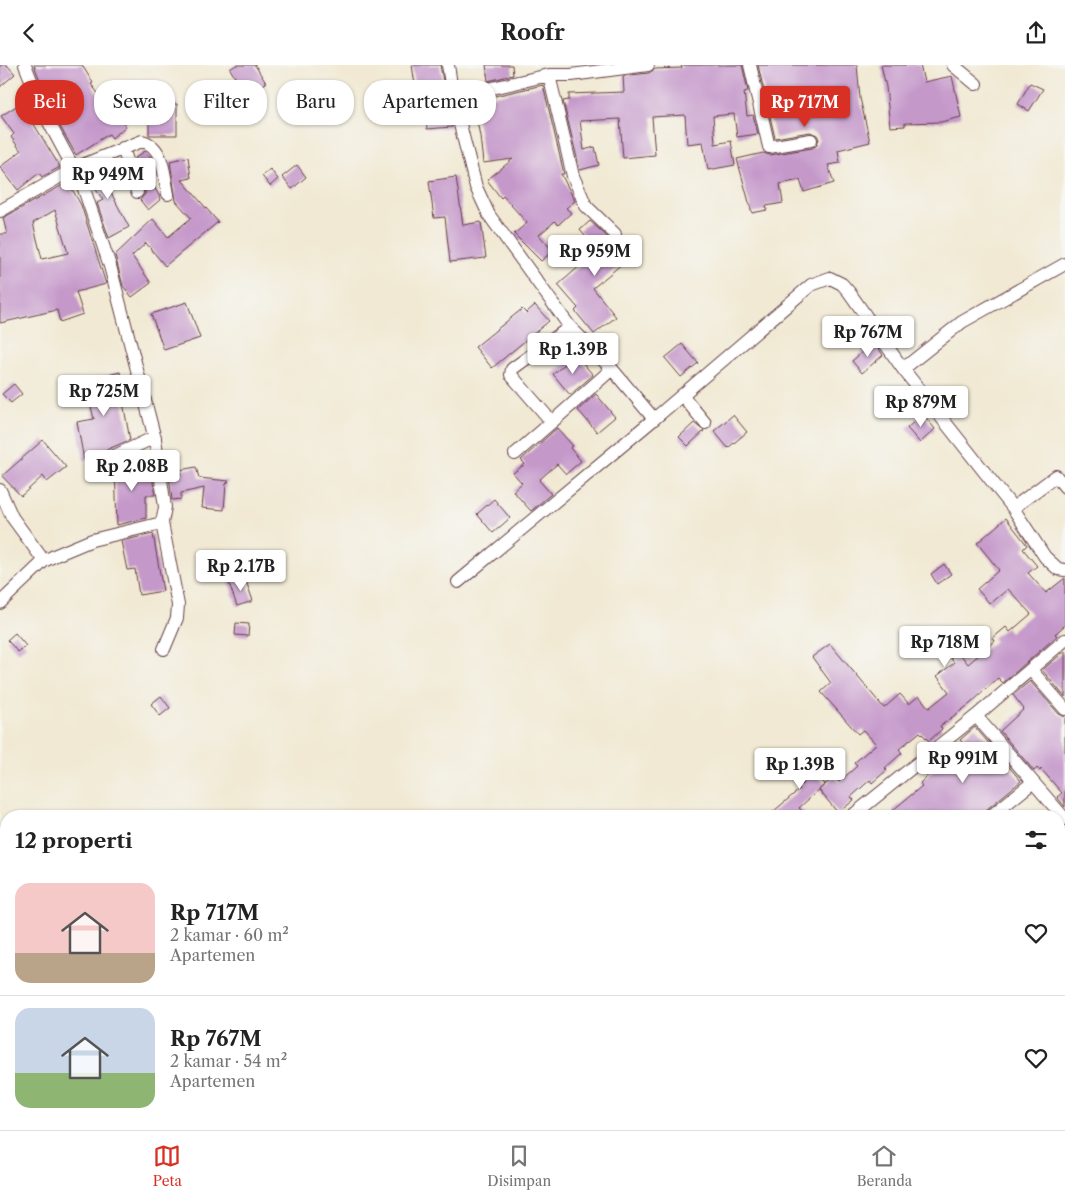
<!DOCTYPE html>
<html lang="id">
<head>
<meta charset="utf-8">
<style>
  :root { --surface:#fff; --page:#f2f2f2; --text:#222; --muted:#767676; --line:#e0e0e0; --accent:#d93025 }
  body { margin:0; font-family:"Libre Caslon Text",serif; background:var(--page); color:var(--text); height:100vh; display:flex; flex-direction:column; font-size:19px; white-space:nowrap }
  * { box-sizing:border-box; margin:0 }
  p { font-size:16px; color:var(--muted) }
  .icon { flex:none; width:28px; height:28px; fill:none; stroke:currentColor; stroke-width:2; stroke-linecap:round; stroke-linejoin:round }
  .map { position:relative; flex:1; overflow:hidden }
  .panel { position:absolute; left:0px; top:745px; width:1065px; height:320px; display:flex; flex-direction:column; background:var(--surface); border-radius:20px 20px 0 0; box-shadow:0 1px 4px #0004 }
  .panel>* { flex:none }
  .banner { position:absolute; left:15px; top:15px; width:500px; height:45px; display:flex; gap:10px }
  .price { position:absolute; translate:-50% -42px; padding:0 11px; border-radius:5px; background:#fff; color:#222; font-size:16px; line-height:32px; filter:drop-shadow(0 1px 2px #0008) }
  .price::after { content:''; position:absolute; left:50%; top:30px; width:15px; height:11px; margin-left:-8px; background:inherit; clip-path:polygon(0 0,100% 0,50% 100%) }
  .price.selected { background:var(--accent); color:#fff }
  ul { padding:0; list-style:none }
  li { display:flex; align-items:center; gap:15px; height:125px; padding:0 15px }
  li+li { border-top:1px solid var(--line) }
  li span { display:grid; place-items:center; flex:none; width:140px; height:100px; border-radius:15px; color:#555 }
  li>.icon { margin-inline-start:auto }
  span .icon { width:60px; height:60px; fill:#fffc; stroke-width:1 }
  li b { font-size:21px }
  h2 { display:flex; justify-content:space-between; align-items:center; height:60px; padding:0 15px; font-size:21px }
  .tag { padding:0 18px; border-radius:20px; background:var(--surface); box-shadow:0 1px 4px #0004; font-size:18px; line-height:45px }
  .tag.selected { background:var(--accent); color:#fff }
  header { display:flex; justify-content:space-between; align-items:center; height:65px; padding:0 15px; background:var(--surface); font-size:22px; font-weight:700 }
  .tab-bar { display:flex; justify-content:space-around; align-items:center; height:70px; border-top:1px solid var(--line); background:var(--surface); font-size:14px; color:var(--muted) }
  .tab-bar a { display:grid; justify-items:center; gap:2px }
  .tab-bar .selected { color:var(--accent) }
  .map>svg:first-child { display:block }
  .building { fill:#c598ca; fill-rule:evenodd }
  .lines { fill:none; stroke-linecap:round; stroke-linejoin:round }
  .minor-casing { stroke:#633d44; stroke-width:14 }
  .tertiary-casing { stroke:#633d44; stroke-width:17 }
  .minor { stroke:#fff; stroke-width:12 }
  .tertiary { stroke:#fff; stroke-width:15 }
</style>
</head>
<body>
<header><svg class="icon" aria-label="back" viewBox="0 0 24 24"><path d="M15 5l-7 7 7 7"/></svg>Roofr<svg class="icon" aria-label="share" viewBox="0 0 24 24"><path d="M12 15V3M7 8l5-5 5 5M5 13v7h14v-7"/></svg></header>
<div class="map">
<svg width="1065" height="1065" viewBox="0 0 1065 1065">
  <rect width="100%" height="100%" fill="#f6f6f2"/>
  <filter id="ink" filterUnits="userSpaceOnUse"><feTurbulence type="fractalNoise" baseFrequency=".02" numOctaves="2"/><feDisplacementMap in="SourceGraphic" scale="10" xChannelSelector="R" yChannelSelector="G"/><feConvolveMatrix kernelMatrix="1 2 1 2 8 2 1 2 1" color-interpolation-filters="sRGB"/></filter>
  <filter id="wash" filterUnits="userSpaceOnUse"><feTurbulence type="fractalNoise" baseFrequency=".0096" numOctaves="4" result="noise"/><feDisplacementMap in="SourceGraphic" scale="20" xChannelSelector="R" yChannelSelector="G"/><feGaussianBlur stdDeviation="1.12" result="paint"/><feColorMatrix in="noise" values="0 0 0 0 0 0 0 0 0 0 0 0 0 0 0 0 0 1.4 0 .05"/><feComposite in="paint" operator="in"/></filter>
  <g filter="url(#wash)">
    <rect width="100%" height="100%" fill="#f1e9d3"/>
    <g id="blocks">
      <!-- building -->
      <path class="building" d="M 0,0 L 7,0 L 15,9 L 0,22 Z
        M 34,0 L 82,0 L 93,18 L 91,19 L 109,43 L 131,25 L 145,42 L 124,59 L 126,61 L 112,73 L 109,69 L 76,90 L 52,47 Z
        M 236,0 L 255,0 L 266,18 L 246,30 L 230,4 Z
        M 412,0 L 440,0 L 452,62 L 427,64 L 424,32 L 417,33 Z
        M 486,0 L 512,0 L 513,10 L 488,16 Z
        M 681,0 L 742,0 L 748,26 L 744,27 L 747,51 L 753,50 L 758,69 L 737,72 L 734,49 L 713,51 L 715,79 L 731,76 L 735,100 L 708,105 L 703,77 L 687,79 L 685,50 L 652,52 L 655,90 L 623,93 L 620,54 L 580,56 L 584,85 L 595,82 L 599,100 L 580,105 L 563,36 L 569,35 L 569,29 L 624,27 L 623,11 L 649,8 L 655,4 L 682,3 Z
        M 758,0 L 857,0 L 860,33 L 870,77 L 838,85 L 840,98 L 828,100 L 834,118 L 804,127 L 800,115 L 780,119 L 783,138 L 766,141 L 767,145 L 752,148 L 737,94 L 763,88 L 770,90 L 812,83 L 816,81 L 819,74 L 817,70 L 810,67 L 775,73 Z
        M 881,0 L 920,0 L 924,17 L 952,11 L 961,52 L 941,57 L 905,58 L 905,61 L 890,62 L 886,22 Z
        M 1030,18 L 1043,24 L 1029,46 L 1018,39 Z
        M 543,20 L 564,109 L 561,109 L 575,136 L 566,143 L 571,148 L 558,160 L 555,156 L 539,170 L 553,186 L 541,196 L 514,169 L 527,158 L 503,131 L 501,133 L 487,115 L 513,94 L 483,98 L 480,71 L 473,36 Z
        M 21,38 L 60,102 L 42,112 L 39,108 L 18,125 L 0,102 L 21,86 L 11,72 L 14,69 L 1,51 Z
        M 149,39 L 177,39 L 177,70 L 149,70 Z
        M 145,86 L 152,94 L 155,105 L 147,111 L 135,93 Z
        M 188,92 L 191,113 L 182,115 L 218,157 L 165,201 L 146,178 L 132,191 L 151,218 L 132,232 L 123,221 L 115,190 L 153,154 L 168,172 L 191,153 L 176,136 L 170,96 Z
        M 107,99 L 120,119 L 110,126 L 129,162 L 109,173 L 97,138 L 103,135 L 87,111 Z
        M 297,100 L 306,112 L 292,124 L 282,112 Z
        M 270,104 L 278,114 L 270,121 L 262,111 Z
        M 456,112 L 463,160 L 481,157 L 486,193 L 450,197 L 445,152 L 434,153 L 429,116 Z
        M 68,117 L 81,140 L 106,219 L 76,227 L 83,249 L 60,257 L 57,245 L 0,258 L 0,169 L 7,169 L 3,153 ZM 55,145 L 68,188 L 42,194 L 33,158 Z
        M 152,118 L 161,134 L 148,145 L 140,135 L 145,129 L 145,124 Z
        M 590,156 L 613,177 L 618,177 L 622,172 L 635,188 L 593,223 L 616,252 L 594,269 L 575,246 L 578,243 L 558,220 L 597,186 L 580,165 Z
        M 187,237 L 200,273 L 164,285 L 151,249 Z
        M 535,240 L 549,256 L 492,303 L 475,282 L 522,244 L 526,248 Z
        M 874,277 L 883,290 L 862,308 L 852,296 Z
        M 682,279 L 698,298 L 681,312 L 665,293 Z
        M 576,290 L 593,310 L 570,330 L 553,309 Z
        M 120,307 L 126,331 L 122,332 L 130,375 L 108,384 L 99,392 L 84,395 L 77,357 L 94,354 L 85,316 Z
        M 14,319 L 22,329 L 11,338 L 2,329 Z
        M 596,329 L 615,352 L 597,367 L 578,345 Z
        M 923,349 L 935,364 L 920,378 L 907,363 Z
        M 733,350 L 747,367 L 728,383 L 714,366 Z
        M 694,358 L 704,366 L 688,381 L 679,372 Z
        M 557,363 L 573,381 L 570,383 L 581,396 L 566,409 L 557,399 L 539,415 L 551,429 L 531,446 L 513,426 L 522,418 L 513,408 L 525,399 L 521,395 Z
        M 43,375 L 66,402 L 47,417 L 43,411 L 21,431 L 2,411 Z
        M 115,400 L 146,400 L 147,412 L 152,411 L 155,430 L 146,430 L 146,453 L 117,460 Z
        M 196,402 L 199,413 L 229,416 L 226,419 L 224,445 L 202,443 L 204,423 L 181,428 L 181,434 L 172,435 L 169,410 L 181,409 L 180,405 Z
        M 494,434 L 510,453 L 493,468 L 477,449 Z
        M 1006,453 L 1027,480 L 1023,484 L 1037,501 L 1028,508 L 1046,528 L 1065,513 L 1065,560 L 1055,569 L 1057,571 L 1003,618 L 998,613 L 970,639 L 940,661 L 942,664 L 929,676 L 920,667 L 899,684 L 902,688 L 885,703 L 887,705 L 872,718 L 870,715 L 851,732 L 854,735 L 838,748 L 819,725 L 834,712 L 839,717 L 857,701 L 854,698 L 876,679 L 863,665 L 858,669 L 821,627 L 831,618 L 812,592 L 830,579 L 884,643 L 900,629 L 909,639 L 919,631 L 929,643 L 949,627 L 937,611 L 954,598 L 936,569 L 948,563 L 958,579 L 954,581 L 968,599 L 995,576 L 993,573 L 1006,562 L 1010,567 L 1031,549 L 1008,524 L 990,539 L 977,524 L 999,505 L 977,478 Z
        M 153,469 L 163,526 L 139,530 L 135,504 L 127,505 L 121,476 Z
        M 944,499 L 951,509 L 937,519 L 931,509 Z
        M 245,513 L 253,536 L 237,541 L 229,518 Z
        M 236,558 L 249,559 L 248,571 L 235,570 Z
        M 15,568 L 26,581 L 18,587 L 7,575 Z
        M 1065,586 L 1065,632 L 1042,605 Z
        M 1030,616 L 1059,649 L 1065,652 L 1065,742 L 1057,732 L 1062,728 L 1041,704 L 1040,706 L 1037,703 L 1034,706 L 1000,666 L 1024,644 L 1013,630 Z
        M 161,631 L 170,643 L 160,651 L 151,639 Z
        M 975,662 L 1021,716 L 986,745 L 983,751 L 898,751 L 893,745 L 922,721 L 920,718 L 942,697 L 947,702 L 968,684 L 960,675 Z
        M 798,690 L 825,719 L 799,743 L 807,751 L 768,751 L 800,724 L 799,722 L 803,718 L 787,700 Z"/>
    </g>
  </g>
  <g filter="url(#ink)">
    <use href="#blocks" fill-opacity="0" stroke="#633d44" stroke-width="1"/>
    <g class="lines">
      <defs>
        <path id="minor" d="M 448,0 L 453,32 L 476,122 L 489,150 L 570,262 L 612,304 L 654,354 L 811,220 L 830,213 L 842,219 L 849,227 L 903,304 L 1013,443 L 1056,411 L 1065,422
          M 750,0 L 769,82 L 811,75
          M 953,0 L 976,19
          M 549,10 L 573,111 L 586,141 L 615,169
          M 453,32 L 549,10 L 571,10 L 648,0
          M 123,83 L 137,127
          M 0,146 L 75,103 L 142,76 C 164,81 164,111 168,129
          M 903,304 L 962,257 L 1065,199
          M 682,330 L 705,358
          M 552,357 L 612,304
          M 515,389 L 552,357 L 511,310 L 512,304 L 570,262
          M 106,395 L 155,372
          M 0,425 L 12,452 L 44,496
          M 1013,443 L 1045,492 L 1058,504 L 1065,505
          M 162,458 L 178,540 L 177,553 L 164,584
          M 458,517 L 654,354
          M 0,538 L 44,496 L 56,490 L 92,475 L 162,458 L 165,442 L 155,374 L 110,201 L 83,121 L 45,50 L 25,0
          M 1031,605 L 1065,644
          M 976,651 L 1065,754
          M 852,751 L 976,651 L 1065,575
          M 991,751 L 1032,718
          M 1059,813 L 1065,808
          M 1059,954 L 1065,963
          M 802,1059 L 808,1065
          M 895,1059 L 899,1065"/>
        <path id="tertiary" d="M 1059,906 L 1065,902
          M 861,1065 L 868,1059"/>
      </defs>
      <!-- minor casing -->
      <use href="#minor" class="minor-casing"/>
      <!-- tertiary casing -->
      <use href="#tertiary" class="tertiary-casing"/>
      <!-- minor -->
      <use href="#minor" class="minor"/>
      <!-- tertiary -->
      <use href="#tertiary" class="tertiary"/>
    </g>
  </g>
</svg>
<b class="price selected" style="left:805px;top:63px">Rp 717M</b>
<b class="price" style="left:108px;top:135px">Rp 949M</b>
<b class="price" style="left:595px;top:212px">Rp 959M</b>
<b class="price" style="left:868px;top:293px">Rp 767M</b>
<b class="price" style="left:573px;top:310px">Rp 1.39B</b>
<b class="price" style="left:104px;top:352px">Rp 725M</b>
<b class="price" style="left:921px;top:363px">Rp 879M</b>
<b class="price" style="left:132px;top:427px">Rp 2.08B</b>
<b class="price" style="left:241px;top:527px">Rp 2.17B</b>
<b class="price" style="left:945px;top:603px">Rp 718M</b>
<b class="price" style="left:963px;top:719px">Rp 991M</b>
<b class="price" style="left:800px;top:725px">Rp 1.39B</b>
<div class="banner">
<a class="tag selected">Beli</a>
<a class="tag">Sewa</a>
<a class="tag">Filter</a>
<a class="tag">Baru</a>
<a class="tag">Apartemen</a>
</div>
<section class="panel">
<h2>12 properti<svg class="icon" aria-label="filters" viewBox="0 0 24 24"><path d="M4 7h16M4 17h16"/><circle cx="9" cy="7" r="2"/><circle cx="15" cy="17" r="2"/></svg></h2>
<ul>
<li><span style="background:linear-gradient(#f6c9c9 70%,#b9a48a 0)"><svg class="icon" aria-label="home" viewBox="0 0 24 24"><path d="M3 11l9-7 9 7M6 9v11h12V9"/></svg></span><div><b>Rp 717M</b><p>2 kamar · 60 m²</p><p>Apartemen</p></div><svg class="icon" aria-label="heart" viewBox="0 0 24 24"><path d="M12 20l-8-8c-3-5 5-10 8-4 3-6 11-1 8 4z"/></svg></li>
<li><span style="background:linear-gradient(#c9d6e8 65%,#8fb573 0)"><svg class="icon" aria-label="home" viewBox="0 0 24 24"><path d="M3 11l9-7 9 7M6 9v11h12V9"/></svg></span><div><b>Rp 767M</b><p>2 kamar · 54 m²</p><p>Apartemen</p></div><svg class="icon" aria-label="heart" viewBox="0 0 24 24"><path d="M12 20l-8-8c-3-5 5-10 8-4 3-6 11-1 8 4z"/></svg></li>
</ul>
</section>
</div>
<nav class="tab-bar">
<a class="selected"><svg class="icon" aria-label="map" viewBox="0 0 24 24"><path d="M3 6l6-2 6 2 6-2v14l-6 2-6-2-6 2zM9 4v14M15 6v14"/></svg>Peta</a>
<a><svg class="icon" aria-label="saved" viewBox="0 0 24 24"><path d="M7 4h10v16l-5-4-5 4z"/></svg>Disimpan</a>
<a><svg class="icon" aria-label="home" viewBox="0 0 24 24"><path d="M3 11l9-7 9 7M6 9v11h12V9"/></svg>Beranda</a>
</nav>
</body>
</html>
